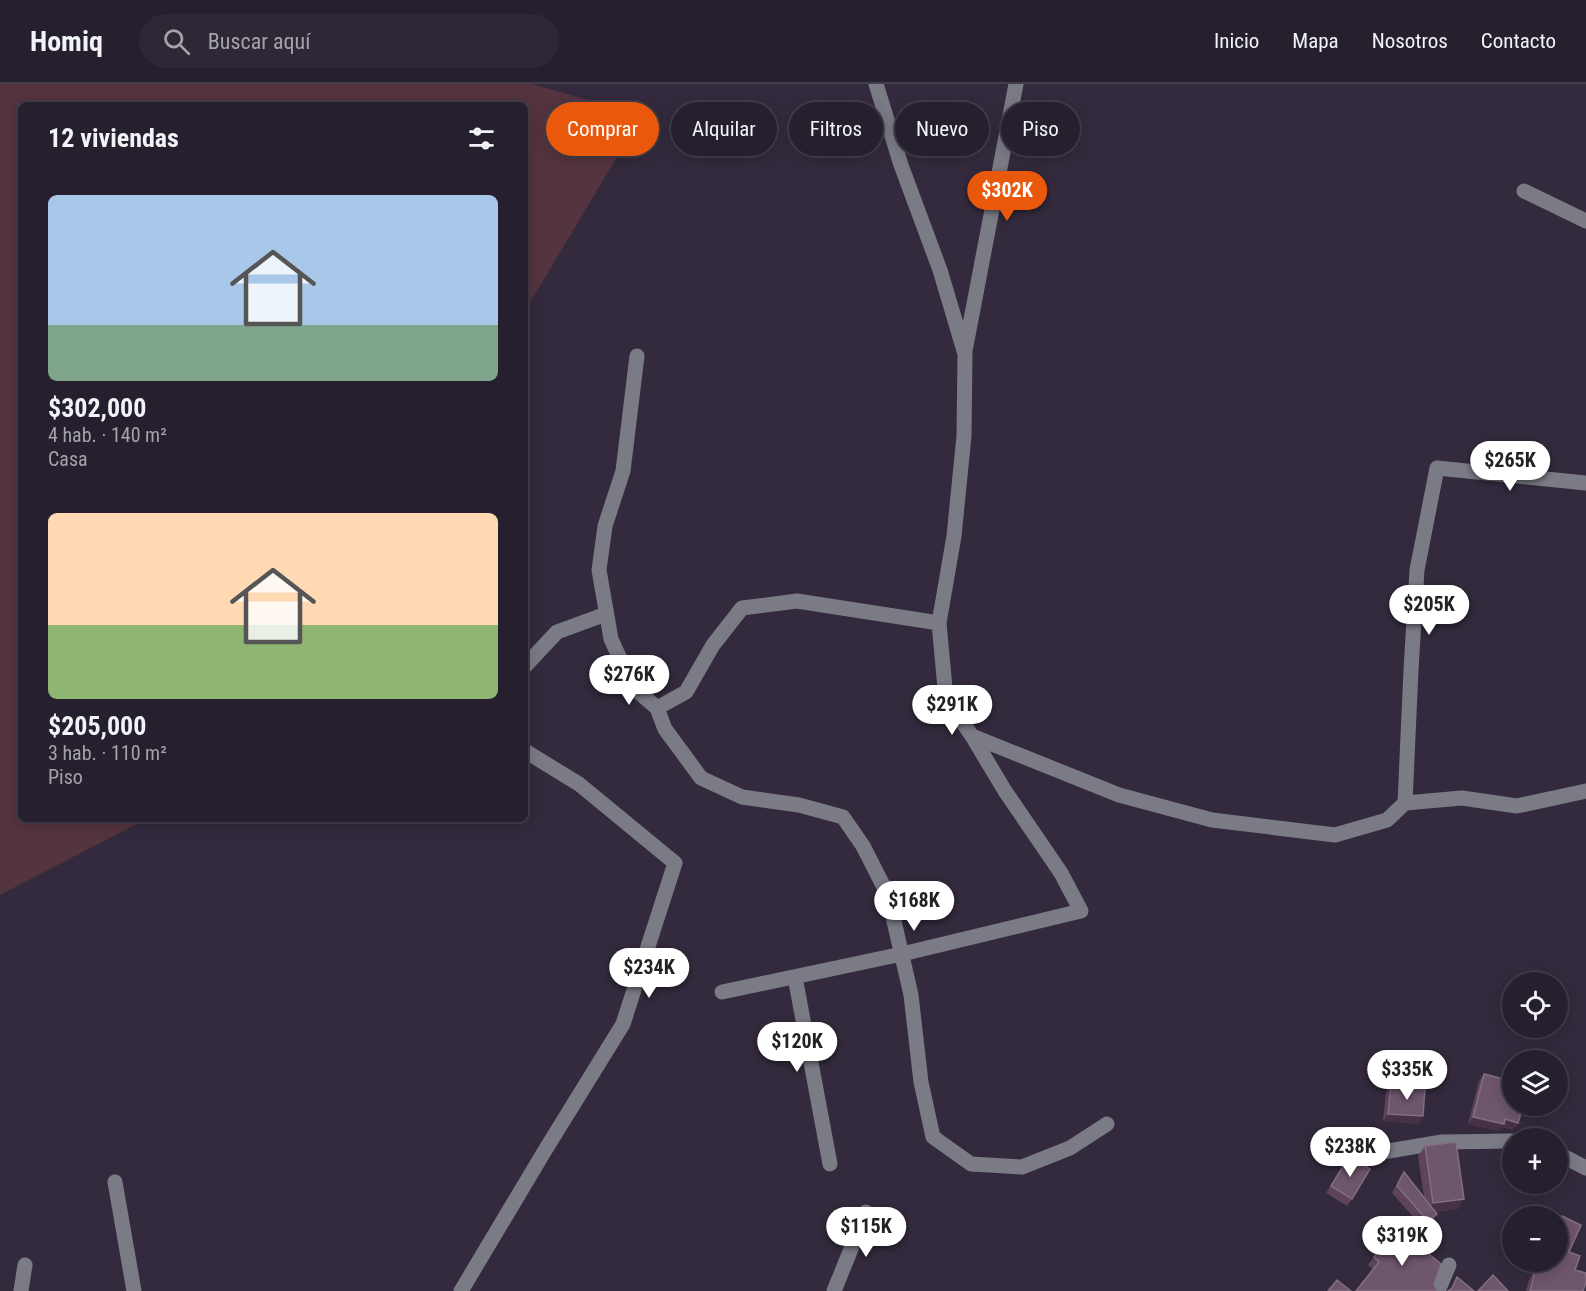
<!DOCTYPE html>
<html lang="es">
<head>
<meta charset="utf-8">
<style>
  :root { --surface:#26202e; --page:#2e2836; --text:#f1f3f6; --muted:#a4a3aa; --line:#423e4a; --accent:#ea580c }
  body { margin:0; font-family:"Roboto Condensed",sans-serif; background:var(--page); color:var(--text); height:100vh; display:flex; flex-direction:column; font-size:22px; white-space:nowrap }
  * { box-sizing:border-box; margin:0 }
  p { font-size:20px; color:var(--muted) }
  .icon { flex:none; width:33px; height:33px; fill:none; stroke:currentColor; stroke-width:2; stroke-linecap:round; stroke-linejoin:round }
  .map { position:relative; flex:1; overflow:hidden }
  .panel { position:absolute; left:18px; top:18px; width:510px; height:720px; display:flex; flex-direction:column; background:var(--surface); border-radius:9px; box-shadow:0 3px 15px #0003,0 0 0 2px var(--line) }
  .panel>* { flex:none }
  .banner { position:absolute; left:546px; top:18px; width:570px; height:54px; display:flex; gap:12px }
  .controls { position:absolute; left:1502px; top:888px; display:grid; gap:12px }
  .controls a { display:grid; place-items:center; width:66px; height:66px; border-radius:50%; background:var(--surface); box-shadow:0 3px 15px #0003,0 0 0 2px var(--line); font-size:30px }
  .price { position:absolute; translate:-50% -51px; padding:0 14px; border-radius:21px; background:#fff; color:#222; font-size:20px; line-height:39px; filter:drop-shadow(0 2px 3px #0008) }
  .price::after { content:''; position:absolute; left:50%; top:36px; width:18px; height:14px; margin-left:-9px; background:inherit; clip-path:polygon(0 0,100% 0,50% 100%) }
  .price.on { background:var(--accent); color:#fff }
  ul { padding:0; list-style:none }
  li { display:grid; align-content:center; gap:12px; height:318px; padding:0 30px }
  li span { display:grid; place-items:center; height:186px; border-radius:9px; color:#555 }
  li>.icon { margin-inline-start:auto }
  span .icon { width:108px; height:108px; fill:#fffc; stroke-width:1 }
  li b { font-size:26px }
  h2 { display:flex; justify-content:space-between; align-items:center; height:72px; padding:0 30px; font-size:26px }
  .chip { padding:0 21px; border-radius:27px; background:var(--surface); box-shadow:0 3px 15px #0003,0 0 0 2px var(--line); font-size:21px; line-height:54px }
  .chip.on { background:var(--accent); color:#fff }
  header { display:flex; align-items:center; gap:36px; box-sizing:border-box; height:84px; padding:0 30px; background:var(--surface); border-bottom:2px solid var(--line) }
  header strong { font-size:28px }
  nav { display:flex; gap:33px; margin-inline-start:auto; font-size:21px }
  .search { width:420px; height:54px; background:var(--page); display:flex; align-items:center; gap:15px; box-sizing:border-box; padding:0 21px; border-radius:33px; color:var(--muted); font-size:22px }
  .map>svg:first-child { display:block }
  .green { fill:#54343e }
  .lines { fill:none; stroke-linecap:round; stroke-linejoin:round }
  .minor { stroke:#7a7b85; stroke-width:15 }
  .wall { fill:#5e435a }
  .shaded-wall { fill:#463147 }
  .building { fill:#6e566c; stroke:#846e82; stroke-width:1.5 }
</style>
</head>
<body>
<header>
<strong>Homiq</strong>
<div class="search"><svg class="icon" aria-label="search" viewBox="0 0 24 24"><circle cx="10" cy="10" r="6"/><path d="M15 15l6 6"/></svg>Buscar aquí</div>
<nav><a>Inicio</a><a>Mapa</a><a>Nosotros</a><a>Contacto</a></nav>
</header>
<div class="map">
<svg width="1586" height="1207" viewBox="0 0 1586 1207">
  <rect width="100%" height="100%" fill="#332a3d"/>
  <!-- green -->
  <path class="green" d="M 0,0 L 532,0 L 642,31 L 525,227 L 525,21 L 21,21 L 21,735 L 146,735 L 0,811 Z"/>
  <g class="lines">
    <!-- minor -->
    <path class="minor" d="M 876,0 L 901,81 L 940,186 L 965,270 L 964,352 L 954,452 L 939,539 L 946,615 L 972,652 L 1119,711 L 1212,736 L 1335,751 L 1387,736 L 1405,719 L 1462,714 L 1517,722 L 1586,707
      M 1524,107 L 1586,137
      M 965,267 L 1016,0
      M 637,272 L 623,387 L 605,442 L 599,486 L 611,555 L 633,603 L 657,624 L 686,608 L 713,561 L 742,524 L 797,517 L 939,539
      M 525,582 L 557,548 L 606,530
      M 657,624 L 665,645 L 701,694 L 742,713 L 799,721 L 843,733 L 863,762 L 888,811 L 911,911 L 921,998 L 933,1053 L 971,1080 L 1022,1083 L 1070,1064 L 1107,1040
      M 1405,719 L 1411,586 L 1417,486 L 1437,384 L 1586,399
      M 795,893 L 830,1080
      M 722,908 L 902,870 L 1081,827 L 1061,789 L 1005,707 L 972,652
      M 1557,1069 L 1586,1084
      M 1353,1073 L 1442,1058 L 1512,1057
      M 115,1098 L 134,1207
      M 21,1207 L 25,1181
      M 461,1207 L 544,1068 L 623,940 L 675,779 L 579,700 L 525,667
      M 834,1207 L 866,1128
      M 1438,1207 L 1449,1181"/>
  </g>
  <!-- wall -->
  <path class="wall" d="M 1484,990 L 1518,1039 L 1513,1046 L 1502,1043 L 1499,1047 L 1468,1040 L 1479,997 Z
    M 1391,1001 L 1423,1032 L 1418,1040 L 1383,1037 L 1386,1008 Z
    M 1425,1062 L 1458,1125 L 1435,1128 L 1437,1130 L 1432,1137 L 1423,1144 L 1392,1109 L 1399,1095 L 1404,1088 L 1424,1113 L 1418,1072 Z
    M 1349,1072 L 1352,1115 L 1347,1122 L 1326,1109 Z
    M 1562,1132 L 1569,1168 L 1583,1207 L 1526,1207 L 1529,1196 L 1538,1178 L 1557,1178 L 1557,1139 Z
    M 1380,1161 L 1441,1180 L 1373,1185 L 1368,1181 L 1376,1170 L 1375,1169 Z"/>
  <!-- shaded-wall -->
  <path class="shaded-wall" d="M 1388,1030 L 1423,1032 L 1418,1040 L 1383,1037 Z
    M 1473,1033 L 1505,1035 L 1518,1039 L 1513,1046 L 1502,1043 L 1499,1047 L 1468,1040 Z
    M 1464,1115 L 1458,1125 L 1426,1129 L 1433,1119 Z
    M 1437,1130 L 1432,1137 L 1423,1144 L 1428,1137 Z"/>
  <!-- building -->
  <path class="building" d="M 1484,990 L 1512,997 L 1512,1022 L 1523,1022 L 1518,1039 L 1505,1035 L 1504,1040 L 1473,1033 Z
    M 1391,1001 L 1425,1004 L 1423,1032 L 1388,1030 Z
    M 1456,1058 L 1464,1115 L 1433,1119 L 1425,1062 Z
    M 1349,1072 L 1370,1085 L 1352,1115 L 1331,1102 Z
    M 1404,1088 L 1437,1130 L 1428,1137 L 1397,1102 Z
    M 1562,1132 L 1581,1141 L 1569,1168 L 1580,1172 L 1575,1186 L 1586,1189 L 1586,1198 L 1583,1207 L 1530,1207 L 1535,1188 L 1540,1178 L 1557,1178 L 1557,1143 Z
    M 1395,1142 L 1441,1180 L 1434,1200 L 1437,1207 L 1356,1207 L 1379,1178 L 1374,1173 L 1382,1162 L 1380,1161 Z
    M 1493,1191 L 1508,1207 L 1478,1207 Z
    M 1457,1193 L 1474,1207 L 1448,1207 L 1452,1204 Z
    M 1337,1196 L 1351,1207 L 1328,1207 Z"/>
</svg>
<div class="controls">
<a><svg class="icon" aria-label="locate" viewBox="0 0 24 24"><circle cx="12" cy="12" r="6"/><path d="M12 2v4M12 18v4M2 12h4M18 12h4"/></svg></a>
<a><svg class="icon" aria-label="layers" viewBox="0 0 24 24"><path d="M12 4l9 5-9 5-9-5zM3 14l9 5 9-5"/></svg></a>
<a>+</a>
<a>−</a>
</div>
<b class="price on" style="left:1007px;top:138px">$302K</b>
<b class="price" style="left:1510px;top:408px">$265K</b>
<b class="price" style="left:1429px;top:552px">$205K</b>
<b class="price" style="left:629px;top:622px">$276K</b>
<b class="price" style="left:952px;top:652px">$291K</b>
<b class="price" style="left:914px;top:848px">$168K</b>
<b class="price" style="left:649px;top:915px">$234K</b>
<b class="price" style="left:797px;top:989px">$120K</b>
<b class="price" style="left:1407px;top:1017px">$335K</b>
<b class="price" style="left:1350px;top:1094px">$238K</b>
<b class="price" style="left:866px;top:1174px">$115K</b>
<b class="price" style="left:1402px;top:1183px">$319K</b>
<div class="banner">
<a class="chip on">Comprar</a>
<a class="chip">Alquilar</a>
<a class="chip">Filtros</a>
<a class="chip">Nuevo</a>
<a class="chip">Piso</a>
</div>
<section class="panel">
<h2>12 viviendas<svg class="icon" aria-label="filters" viewBox="0 0 24 24"><path d="M4 7h16M4 17h16"/><circle cx="9" cy="7" r="2"/><circle cx="15" cy="17" r="2"/></svg></h2>
<ul>
<li><span style="background:linear-gradient(#a9c7e8 70%,#7fa58c 0)"><svg class="icon" aria-label="home" viewBox="0 0 24 24"><path d="M3 11l9-7 9 7M6 9v11h12V9"/></svg></span><div><b>$302,000</b><p>4 hab. · 140 m²</p><p>Casa</p></div></li>
<li><span style="background:linear-gradient(#ffd9b3 60%,#8fb573 0)"><svg class="icon" aria-label="home" viewBox="0 0 24 24"><path d="M3 11l9-7 9 7M6 9v11h12V9"/></svg></span><div><b>$205,000</b><p>3 hab. · 110 m²</p><p>Piso</p></div></li>
</ul>
</section>
</div>
</body>
</html>
